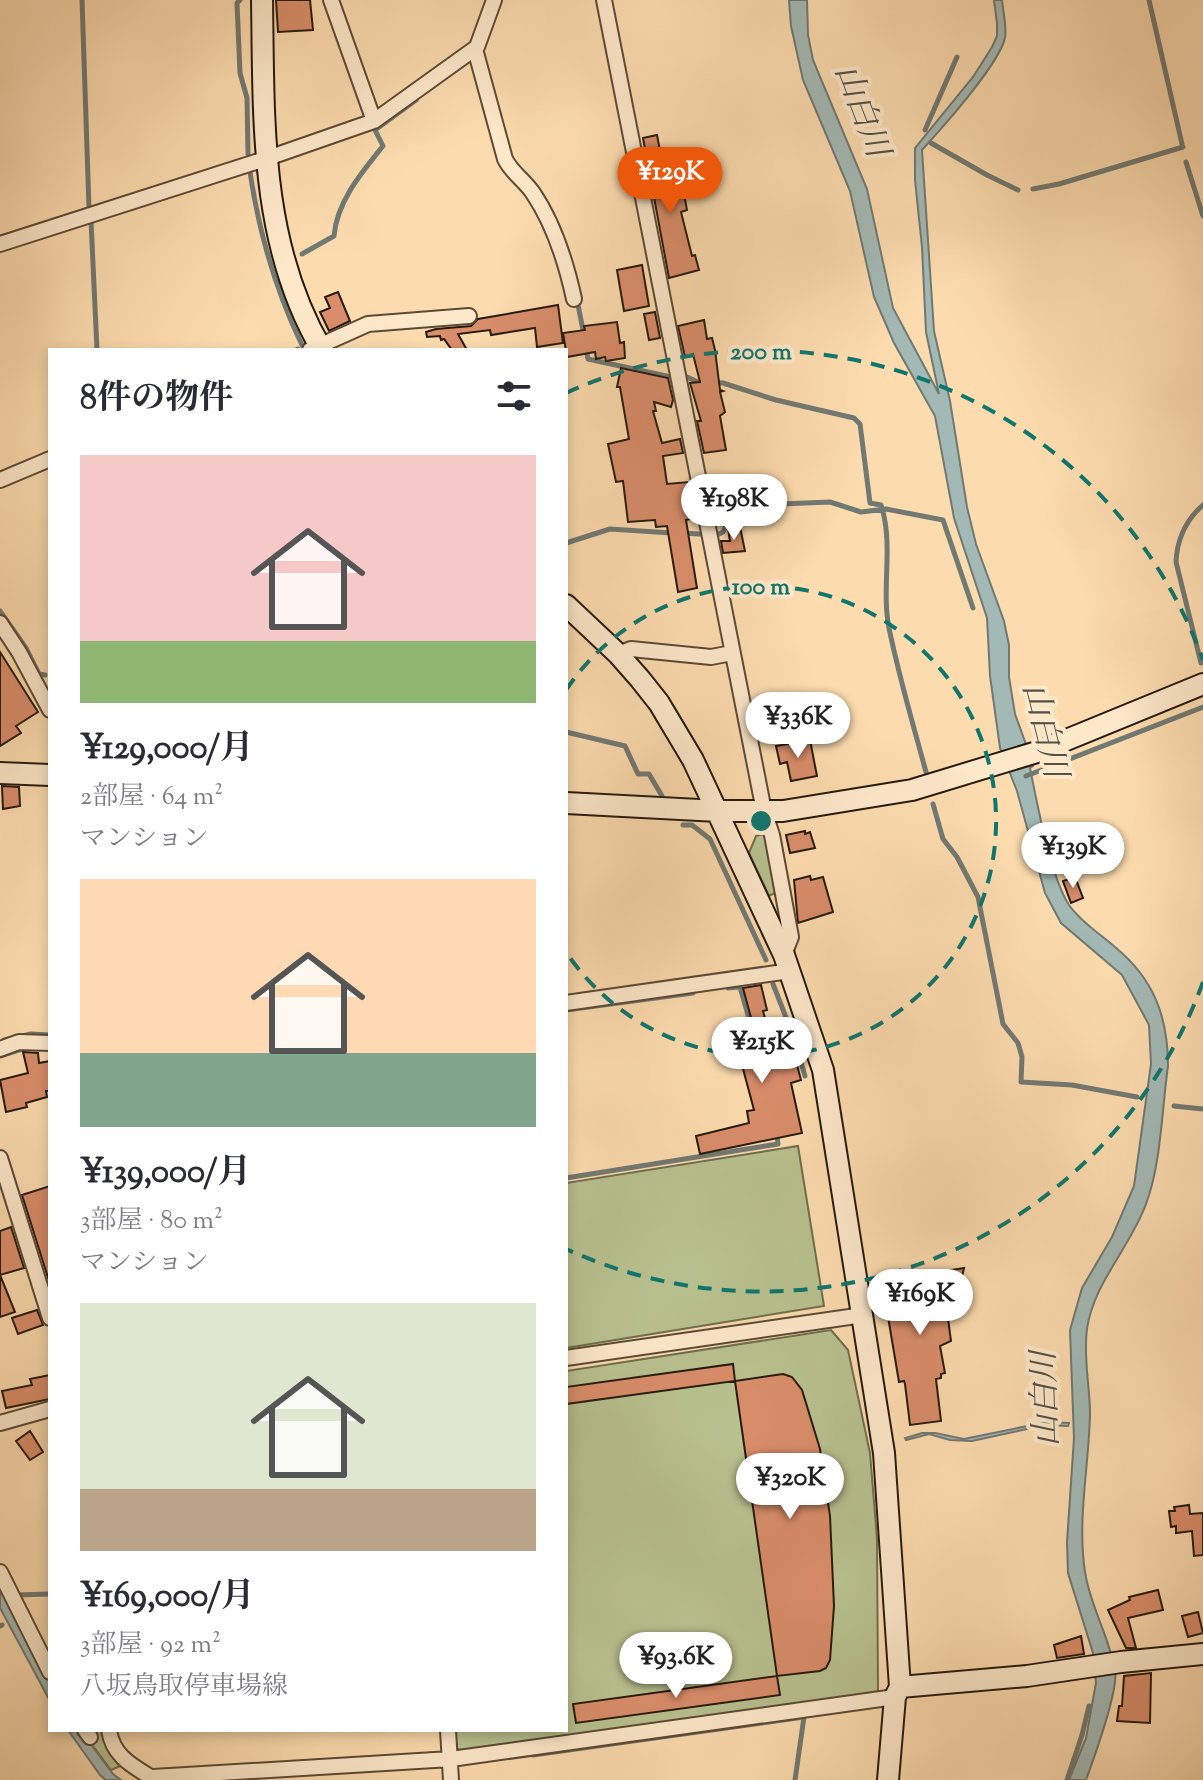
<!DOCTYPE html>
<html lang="ja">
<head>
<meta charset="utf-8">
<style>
  :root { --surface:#fff; --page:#f2f2f3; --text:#2b2b33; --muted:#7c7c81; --accent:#ea580c }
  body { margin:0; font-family:"Sorts Mill Goudy","Noto Serif JP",serif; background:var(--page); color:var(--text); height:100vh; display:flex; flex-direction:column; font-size:30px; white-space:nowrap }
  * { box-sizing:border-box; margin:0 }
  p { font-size:26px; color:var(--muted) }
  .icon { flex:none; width:44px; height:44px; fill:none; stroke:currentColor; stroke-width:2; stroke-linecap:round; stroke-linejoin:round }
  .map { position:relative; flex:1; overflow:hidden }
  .panel { position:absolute; left:48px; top:348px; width:520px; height:1384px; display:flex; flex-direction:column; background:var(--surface); border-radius:0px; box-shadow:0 4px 12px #0003 }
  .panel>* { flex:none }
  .price { position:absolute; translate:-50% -68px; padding:0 18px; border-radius:28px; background:#fff; color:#222; font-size:26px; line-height:52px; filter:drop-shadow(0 2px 4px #0008) }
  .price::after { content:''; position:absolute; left:50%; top:48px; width:24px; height:18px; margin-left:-12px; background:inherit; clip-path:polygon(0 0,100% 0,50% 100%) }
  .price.active { background:var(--accent); color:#fff }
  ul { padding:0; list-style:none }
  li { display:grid; align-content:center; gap:16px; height:424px; padding:0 32px }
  li span { display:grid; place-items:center; height:248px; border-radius:0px; color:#555 }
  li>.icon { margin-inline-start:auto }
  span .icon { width:144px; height:144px; fill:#fffc; stroke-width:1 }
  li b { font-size:34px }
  h2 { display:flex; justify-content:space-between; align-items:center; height:96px; padding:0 32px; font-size:34px }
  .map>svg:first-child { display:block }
  .green { fill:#b8c18f; stroke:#6f6e4f; stroke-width:2 }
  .water { fill:#a3b9b5; stroke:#717973; stroke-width:2 }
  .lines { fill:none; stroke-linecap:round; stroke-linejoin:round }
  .stream { stroke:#717973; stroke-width:5 }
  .building { fill:#d98d6a; stroke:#261a0f; stroke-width:2 }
  .street-casing { stroke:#5c4a37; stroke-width:18 }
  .secondary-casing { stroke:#261a0f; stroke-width:24 }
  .street { stroke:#fde8ca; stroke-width:14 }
  .secondary { stroke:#fde8ca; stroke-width:20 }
  .ring { fill:none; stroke:#0f766e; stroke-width:4; stroke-dasharray:14 10 }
  .labels { text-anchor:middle; stroke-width:8; stroke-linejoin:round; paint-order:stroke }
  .water-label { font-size:32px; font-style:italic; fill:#525249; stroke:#fde8ca }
  .centre { fill:#0f766e; stroke:#fde8ca; stroke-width:4 }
  .ring-label { font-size:24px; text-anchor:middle; font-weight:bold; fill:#0f766e; stroke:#fde8ca; stroke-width:8; stroke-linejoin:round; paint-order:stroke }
</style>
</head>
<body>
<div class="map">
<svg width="1203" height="1780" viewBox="0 0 1203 1780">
  <rect width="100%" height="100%" fill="#fcdbae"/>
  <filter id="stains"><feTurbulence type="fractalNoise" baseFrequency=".0025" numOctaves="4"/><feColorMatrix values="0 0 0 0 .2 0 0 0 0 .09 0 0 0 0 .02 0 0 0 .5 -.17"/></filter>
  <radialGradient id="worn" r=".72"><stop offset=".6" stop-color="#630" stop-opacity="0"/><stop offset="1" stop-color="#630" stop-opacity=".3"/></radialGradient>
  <!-- green -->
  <path class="green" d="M 766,833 L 779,891 L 769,896 L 749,853 L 756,836 Z
    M 798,1146 L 824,1306 L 566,1348 L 566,1183 Z
    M 831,1330 L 848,1350 L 870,1453 L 877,1539 L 878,1692 L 461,1751 L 455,1747 L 453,1730 L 566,1730 L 566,1371 Z
    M 89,1730 L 105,1730 L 109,1752 L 123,1765 L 111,1770 L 90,1742 Z"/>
  <!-- water -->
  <path class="water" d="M 789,0 L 807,0 L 808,35 L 813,60 L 867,189 L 893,308 L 939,394 L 926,332 L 922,247 L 915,180 L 915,148 L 973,77 L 992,47 L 997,36 L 997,23 L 994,0 L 1002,0 C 1003,12 1007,26 1005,38 C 999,64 942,128 922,150 L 934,331 L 950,401 L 967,507 L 976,544 L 1004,621 L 1009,645 L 1009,677 L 1015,714 L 1031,758 L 1033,766 L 1030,768 C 1037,803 1051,878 1069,905 C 1081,922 1100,934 1115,947 C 1154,979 1168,1017 1168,1066 C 1162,1108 1161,1165 1146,1204 C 1131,1246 1093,1284 1087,1329 C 1083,1357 1090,1386 1090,1414 C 1089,1466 1077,1520 1085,1572 C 1090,1606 1109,1636 1115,1670 C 1119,1690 1094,1758 1086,1780 L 1069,1780 L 1086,1738 L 1096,1683 L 1093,1653 L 1068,1573 L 1067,1542 L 1074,1438 L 1070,1330 L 1082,1288 L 1112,1237 L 1134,1186 L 1151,1064 L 1149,1025 L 1122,975 L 1061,923 L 1045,893 L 1017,791 L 1000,748 L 990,676 L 987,618 L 954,518 L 935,416 L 894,343 L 874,297 L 850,191 L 803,80 L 791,26 Z
    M 1047,1422 L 1069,1423 L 1068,1426 L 1045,1425 L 972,1441 L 950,1440 L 929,1434 L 906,1440 L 905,1438 L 922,1433 L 935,1433 L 964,1439 Z
    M 0,1584 L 50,1680 L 50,1701 L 0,1608 Z
    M 68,1730 L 80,1730 L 113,1774 L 121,1780 L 106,1780 L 100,1775 Z"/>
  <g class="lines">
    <!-- stream -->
    <path class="stream" d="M 82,0 L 89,208
      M 240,0 L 237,3 L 240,73 L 247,98 L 248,154
      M 1149,0 L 1182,144
      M 925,130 L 957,57
      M 931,143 L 987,175 L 1018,190
      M 1186,162 L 1203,216
      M 250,172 C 259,233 275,289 302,345
      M 1033,189 L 1059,184 L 1183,147
      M 91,221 L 97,350
      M 302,254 L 334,236 C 337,201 362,172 383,146 L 375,130 L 416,100
      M 578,305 L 584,335
      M 586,349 L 588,359 L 671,377
      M 296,350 L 298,349
      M 687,377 L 698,382 L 723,383 L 776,400 L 854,418 L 860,424 L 870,503 L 881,505 C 894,544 881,588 889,628 C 899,677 913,724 926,772
      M 682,533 L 717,535 L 723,532 L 735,506 L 830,502 L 861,512 L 886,509 L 943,520 L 973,608
      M 566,543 L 610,529 L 672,533
      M 0,611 L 26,648 L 39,674 L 45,675
      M 1201,663 L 1176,562 C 1177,539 1186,520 1203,505
      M 566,732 L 625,746 L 638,774 L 649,774 L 662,796
      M 1026,776 L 1203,707
      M 933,804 L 943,839 L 957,857 L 978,897 L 1003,1024 L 1018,1043 L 1022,1057 L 1021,1082 L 1072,1085 L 1137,1097
      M 683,825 L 692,825 L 710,839 L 766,960
      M 773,984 L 787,1020
      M 740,987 L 754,1036
      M 728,988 L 739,987
      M 566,1010 L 693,993
      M 794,1039 L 805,1076
      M 4,1040 L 31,1034 L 50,1035
      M 0,1056 L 25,1048
      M 1174,1106 L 1203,1109
      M 566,1178 L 778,1144 L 777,1135
      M 16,1595 L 50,1594
      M 0,1626 L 2,1625
      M 533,1755 L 804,1717 L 795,1780
      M 1067,1780 L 1082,1735 L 1089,1706"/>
  </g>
  <!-- building -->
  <path class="building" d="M 276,0 L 310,0 L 313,30 L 278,32 Z
    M 657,135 L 666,182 L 672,181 L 672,187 L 677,186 L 679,195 L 684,194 L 687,210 L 681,212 L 692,256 L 695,255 L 699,270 L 669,278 L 643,138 Z
    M 642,265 L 649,306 L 624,311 L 617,270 Z
    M 338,292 L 350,321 L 329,331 L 320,312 L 330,308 L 325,297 Z
    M 558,305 L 563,343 L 537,347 L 535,328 L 491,335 L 490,330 L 458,334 L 467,350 L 452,350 L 444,339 L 441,340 L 440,336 L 427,337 L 426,332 L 436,329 L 471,326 L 478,319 Z
    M 655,312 L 660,338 L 649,340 L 644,314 Z
    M 704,320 L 707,339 L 712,338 L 715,350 L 720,390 L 723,391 L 720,392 L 725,412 L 720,416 L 726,450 L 704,453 L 697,421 L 701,421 L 690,383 L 700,382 L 693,354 L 685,357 L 678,326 Z
    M 617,322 L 620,343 L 624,342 L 625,358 L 606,361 L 605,357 L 596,359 L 595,352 L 567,357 L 563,333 L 585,330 L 584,326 Z
    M 621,368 L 668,378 L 673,400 L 671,407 L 654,402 L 656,411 L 653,411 L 662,443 L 680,439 L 683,453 L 663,456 L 667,484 L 689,482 L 695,518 L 686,520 L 697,588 L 678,592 L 667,526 L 656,527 L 655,520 L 628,522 L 623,481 L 616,482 L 608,444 L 629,439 L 620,387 L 617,387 Z
    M 740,527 L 745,551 L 723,553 L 721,541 L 730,541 L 728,529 Z
    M 0,652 L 38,712 L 16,726 L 21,733 L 0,746 Z
    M 810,740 L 817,776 L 791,781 L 787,762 L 780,764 L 776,746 Z
    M 2,786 L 19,787 L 20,806 L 3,809 Z
    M 805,831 L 805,834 L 810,832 L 815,848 L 790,853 L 786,835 Z
    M 810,876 L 811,880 L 823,877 L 833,912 L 798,923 L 794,880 Z
    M 1075,877 L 1083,898 L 1071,903 L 1063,881 Z
    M 761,985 L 767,1010 L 763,1011 L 772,1043 L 791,1038 L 798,1061 L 796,1061 L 801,1080 L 791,1083 L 802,1133 L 700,1154 L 696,1136 L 749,1123 L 747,1111 L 754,1110 L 734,1035 L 754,1029 L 743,988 Z
    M 23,1052 L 38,1053 L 39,1063 L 50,1061 L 50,1091 L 46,1091 L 47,1097 L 26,1103 L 27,1107 L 6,1112 L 0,1080 L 28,1073 Z
    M 50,1186 L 50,1284 L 22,1195 Z
    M 11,1227 L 24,1268 L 0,1275 L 0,1231 Z
    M 964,1268 L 960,1285 L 943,1281 L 951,1341 L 940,1346 L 945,1373 L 941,1374 L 941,1378 L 936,1379 L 941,1421 L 910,1425 L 905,1384 L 904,1381 L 899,1382 L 882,1281 Z
    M 0,1275 L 15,1312 L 0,1317 Z
    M 37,1310 L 43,1325 L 18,1334 L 12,1318 Z
    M 733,1364 L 735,1381 L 566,1404 L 566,1387 Z
    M 783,1374 L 792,1377 L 802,1390 L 820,1449 L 830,1516 L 834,1606 L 830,1660 L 826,1668 L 820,1671 L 777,1676 L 735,1381 Z
    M 50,1375 L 50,1399 L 6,1408 L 2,1391 L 32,1385 L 30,1379 Z
    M 30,1431 L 43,1452 L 30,1460 L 16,1441 Z
    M 1189,1505 L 1190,1514 L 1203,1513 L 1203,1555 L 1194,1556 L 1192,1531 L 1176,1533 L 1176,1526 L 1171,1527 L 1169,1511 L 1175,1511 L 1174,1507 Z
    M 1158,1590 L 1163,1610 L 1128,1618 L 1136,1648 L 1126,1648 L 1108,1610 L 1130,1600 L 1129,1597 Z
    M 1198,1612 L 1203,1633 L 1188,1637 L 1182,1616 Z
    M 1081,1636 L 1084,1654 L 1057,1658 L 1054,1645 Z
    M 1151,1673 L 1150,1723 L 1117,1721 L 1119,1706 L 1122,1706 L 1124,1676 Z
    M 777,1676 L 780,1695 L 576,1723 L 573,1704 Z"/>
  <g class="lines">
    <defs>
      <path id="street" d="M 331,0 L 374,121
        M 604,0 L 764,811 L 772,835 L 791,937 L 784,955
        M 475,49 L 505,159 C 511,172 525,181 533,193 C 554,224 566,262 574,299
        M 0,244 L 265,159 L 374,121 L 477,47 L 494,0
        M 310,350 L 368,324 L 469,316
        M 0,480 L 50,459
        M 0,623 L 19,652 L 50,710
        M 618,654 L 631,649 L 711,657 L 732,653
        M 566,1003 L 790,971
        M 0,1049 L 19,1042 L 50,1043
        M 0,1158 L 50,1318
        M 566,1358 L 863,1315
        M 0,1423 L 50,1409
        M 0,1572 L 50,1672
        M 85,1730 L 90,1737
        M 109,1730 C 113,1756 131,1765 152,1778
        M 448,1730 L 451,1780
        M 153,1777 L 451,1759 L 895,1697"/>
      <path id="secondary" d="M 262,0 C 264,120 259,243 322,350
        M 566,605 L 618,654 L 640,679 L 659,703 L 693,760 L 784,955 L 823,1070 L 884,1453 L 900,1687 L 895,1697 L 888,1780
        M 0,773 L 50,775
        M 566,803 L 718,811 L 783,811 L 912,790 L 1037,752 L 1203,684
        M 900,1687 L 1027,1676 L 1121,1662 L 1203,1654"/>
    </defs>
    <!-- street casing -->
    <use href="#street" class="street-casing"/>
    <!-- secondary casing -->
    <use href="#secondary" class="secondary-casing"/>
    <!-- street -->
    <use href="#street" class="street"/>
    <!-- secondary -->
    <use href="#secondary" class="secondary"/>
  </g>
  <!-- distance rings -->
  <g class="ring">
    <path d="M566 690A235 235 0 1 1 566 952"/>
    <path d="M1203 982A470 470 0 0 1 566 1249M566 393A470 470 0 0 1 1203 660"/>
  </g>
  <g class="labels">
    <!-- water labels -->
    <g class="water-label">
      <text transform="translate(863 110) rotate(69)" y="11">山白川</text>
      <text transform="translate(1046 730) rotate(76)" y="11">山白川</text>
      <text transform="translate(1044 1399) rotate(-92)" y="11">山白川</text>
    </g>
  </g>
  <circle cx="761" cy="821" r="12" class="centre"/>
  <g class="ring-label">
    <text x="761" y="359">200 m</text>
    <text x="761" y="594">100 m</text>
  </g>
  <rect width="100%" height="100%" filter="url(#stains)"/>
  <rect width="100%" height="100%" fill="url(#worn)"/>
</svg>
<b class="price active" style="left:670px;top:215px">¥129K</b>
<b class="price" style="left:734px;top:542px">¥198K</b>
<b class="price" style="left:798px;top:760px">¥336K</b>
<b class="price" style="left:1073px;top:890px">¥139K</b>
<b class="price" style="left:762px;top:1085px">¥215K</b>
<b class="price" style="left:920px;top:1337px">¥169K</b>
<b class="price" style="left:790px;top:1521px">¥320K</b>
<b class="price" style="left:676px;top:1700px">¥93.6K</b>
<section class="panel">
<h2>8件の物件<svg class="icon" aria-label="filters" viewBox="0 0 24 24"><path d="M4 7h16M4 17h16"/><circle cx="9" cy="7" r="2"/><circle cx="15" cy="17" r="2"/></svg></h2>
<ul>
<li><span style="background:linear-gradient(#f6c9c9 75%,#8fb573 0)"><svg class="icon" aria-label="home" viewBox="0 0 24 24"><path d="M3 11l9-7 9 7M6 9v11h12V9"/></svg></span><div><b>¥129,000/月</b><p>2部屋 · 64 m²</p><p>マンション</p></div></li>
<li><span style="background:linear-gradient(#ffd9b3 70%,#7fa58c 0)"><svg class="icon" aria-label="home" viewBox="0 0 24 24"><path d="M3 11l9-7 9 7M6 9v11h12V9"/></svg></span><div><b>¥139,000/月</b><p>3部屋 · 80 m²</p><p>マンション</p></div></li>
<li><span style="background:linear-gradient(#dfe7d0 75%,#b9a48a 0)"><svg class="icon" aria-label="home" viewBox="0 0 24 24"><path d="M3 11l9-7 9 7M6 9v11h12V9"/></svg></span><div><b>¥169,000/月</b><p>3部屋 · 92 m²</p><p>八坂鳥取停車場線</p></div></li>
</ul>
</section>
</div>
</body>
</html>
